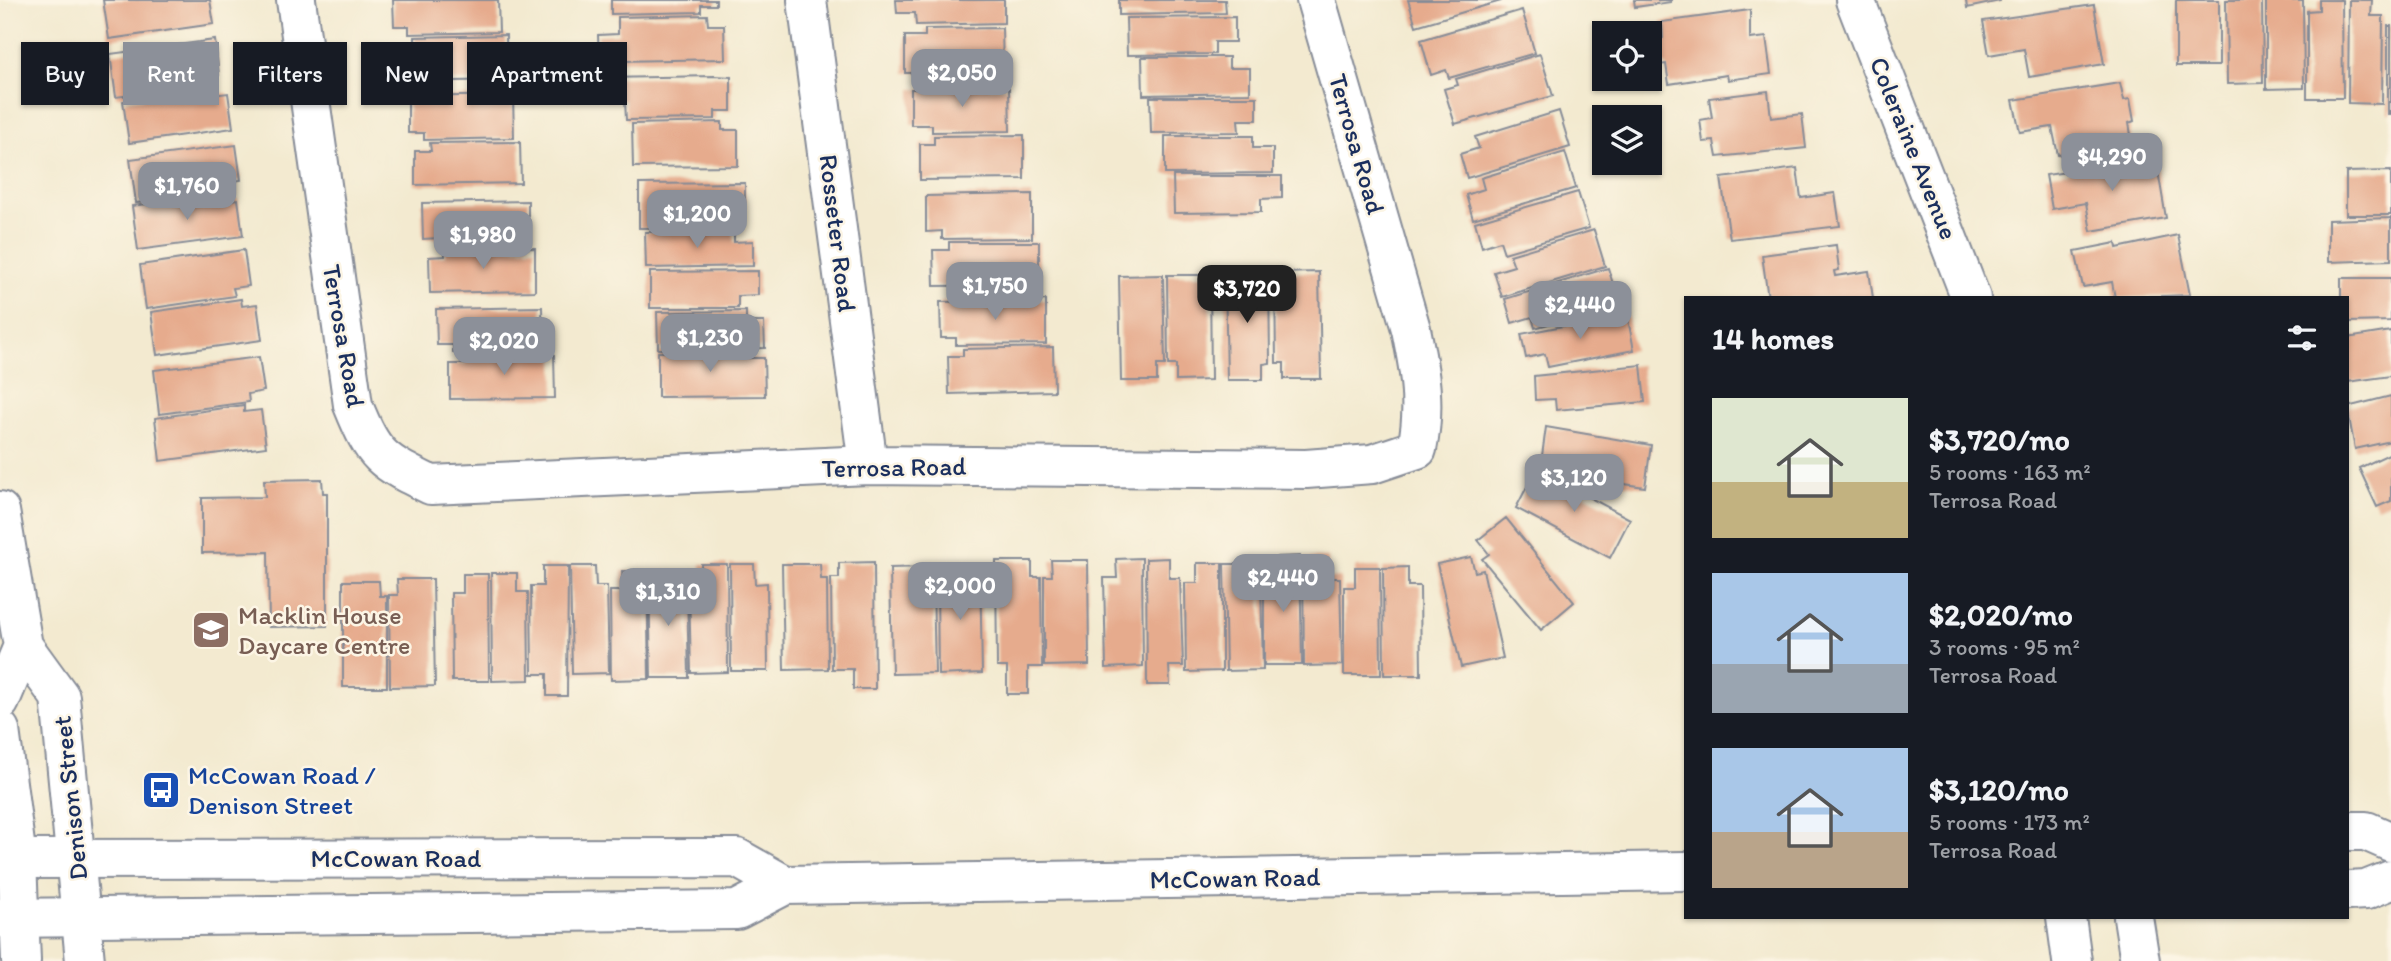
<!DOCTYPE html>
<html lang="en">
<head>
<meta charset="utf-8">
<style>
  :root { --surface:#171b24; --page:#20242c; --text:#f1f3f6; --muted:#9ea1a6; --accent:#8c9099 }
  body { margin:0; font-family:Itim,sans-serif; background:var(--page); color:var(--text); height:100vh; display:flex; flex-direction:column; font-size:26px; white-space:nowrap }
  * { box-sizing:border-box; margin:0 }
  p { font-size:23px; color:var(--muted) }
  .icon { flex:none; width:38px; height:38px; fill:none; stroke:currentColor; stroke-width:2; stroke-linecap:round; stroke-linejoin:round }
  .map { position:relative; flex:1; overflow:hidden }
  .panel { position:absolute; left:1684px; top:296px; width:665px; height:623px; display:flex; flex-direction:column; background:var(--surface); border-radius:0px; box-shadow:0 2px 5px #0004 }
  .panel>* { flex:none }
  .top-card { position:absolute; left:21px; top:42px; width:665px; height:63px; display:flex; gap:14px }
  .controls { position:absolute; left:1592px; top:21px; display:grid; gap:14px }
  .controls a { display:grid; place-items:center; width:70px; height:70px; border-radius:0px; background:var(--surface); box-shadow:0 2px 5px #0004; font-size:35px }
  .price { position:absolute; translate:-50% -60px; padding:0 16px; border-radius:14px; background:var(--accent); color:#fff; font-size:23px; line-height:46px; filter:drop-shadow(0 2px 4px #0008) }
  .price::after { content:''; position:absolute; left:50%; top:42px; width:21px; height:16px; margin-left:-10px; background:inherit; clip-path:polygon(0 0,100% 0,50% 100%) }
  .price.current { background:#222; color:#fff }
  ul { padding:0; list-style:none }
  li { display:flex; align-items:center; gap:21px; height:175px; padding:0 28px }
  li span { display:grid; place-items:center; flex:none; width:196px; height:140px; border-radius:0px; color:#555 }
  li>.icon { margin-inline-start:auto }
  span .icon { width:84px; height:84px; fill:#fffc; stroke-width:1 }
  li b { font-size:30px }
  h2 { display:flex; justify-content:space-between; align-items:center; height:84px; padding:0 28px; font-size:30px }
  .pill { padding:0 24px; border-radius:0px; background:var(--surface); box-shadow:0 2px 5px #0004; font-size:24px; line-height:63px }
  .pill.current { background:var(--accent); color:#fff }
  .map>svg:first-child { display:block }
  .building { fill:#e6ab8d }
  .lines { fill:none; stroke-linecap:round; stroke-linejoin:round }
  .minor-casing { stroke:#878c97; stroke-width:42 }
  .major-casing { stroke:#878c97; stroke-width:42 }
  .minor { stroke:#fff; stroke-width:38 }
  .major { stroke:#fff; stroke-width:38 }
  .labels { text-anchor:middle; stroke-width:5; stroke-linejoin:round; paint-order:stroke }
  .street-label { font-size:26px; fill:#1b2f5e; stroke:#fcf5e5 }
  .education-label { font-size:26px; fill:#785e54; stroke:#fcf5e5; text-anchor:start }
  .transit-label { font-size:26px; fill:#164399; stroke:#fcf5e5; text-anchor:start }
</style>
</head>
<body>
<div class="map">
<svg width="2391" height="961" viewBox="0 0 2391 961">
  <rect width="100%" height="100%" fill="#fcf5e5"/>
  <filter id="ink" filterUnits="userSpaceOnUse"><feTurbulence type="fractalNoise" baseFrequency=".0143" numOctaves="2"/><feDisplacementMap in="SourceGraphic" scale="14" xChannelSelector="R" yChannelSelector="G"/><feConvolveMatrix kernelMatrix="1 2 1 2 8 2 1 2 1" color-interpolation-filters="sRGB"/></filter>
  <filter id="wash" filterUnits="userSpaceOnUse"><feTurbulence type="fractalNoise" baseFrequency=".00686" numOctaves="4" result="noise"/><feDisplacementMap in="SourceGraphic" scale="28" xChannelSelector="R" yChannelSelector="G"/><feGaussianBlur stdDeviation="1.57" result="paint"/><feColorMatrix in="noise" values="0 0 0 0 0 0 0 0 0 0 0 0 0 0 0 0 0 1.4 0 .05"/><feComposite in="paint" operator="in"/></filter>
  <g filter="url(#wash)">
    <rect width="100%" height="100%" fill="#f3ead0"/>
    <g id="blocks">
      <!-- building -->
      <path class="building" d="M 103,0 L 210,0 L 214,24 L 109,39 Z
        M 393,0 L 498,0 L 499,32 L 409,34 L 409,26 L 394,26 Z
        M 611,0 L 716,0 L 716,5 L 701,5 L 701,12 L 611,14 Z
        M 896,0 L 1004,0 L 1004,23 L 916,25 L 915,13 L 897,13 Z
        M 1119,0 L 1225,0 L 1226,13 L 1119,15 Z
        M 1408,0 L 1501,0 L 1501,1 L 1416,26 Z
        M 1634,0 L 1671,0 L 1671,2 L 1635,7 Z
        M 1966,0 L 2000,0 L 2000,1 L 1967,8 Z
        M 2176,0 L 2219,0 L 2219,66 L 2176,66 Z
        M 2226,0 L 2262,0 L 2263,83 L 2227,84 Z
        M 2266,0 L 2303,1 L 2304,88 L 2266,89 Z
        M 2319,0 L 2342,0 L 2343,98 L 2307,98 L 2307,11 L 2319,10 Z
        M 2349,0 L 2372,0 L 2371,16 L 2383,16 L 2382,104 L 2348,103 Z
        M 2094,5 L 2104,64 L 2029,77 L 2024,49 L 1989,55 L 1983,21 Z
        M 1522,10 L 1535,53 L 1449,78 L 1446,70 L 1431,75 L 1421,40 Z
        M 1750,10 L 1750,39 L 1766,37 L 1771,74 L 1728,80 L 1727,75 L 1669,84 L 1666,64 L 1651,66 L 1650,39 L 1663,38 L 1662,22 Z
        M 707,15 L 708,25 L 724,25 L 725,59 L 618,61 L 618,57 L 599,58 L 598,35 L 618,34 L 618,17 Z
        M 1235,17 L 1235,42 L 1215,42 L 1215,54 L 1127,55 L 1126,18 Z
        M 2388,26 L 2391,26 L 2391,114 L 2388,114 Z
        M 1002,28 L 1003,71 L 905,73 L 905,36 L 925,36 L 925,29 Z
        M 506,35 L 507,80 L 401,82 L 400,45 L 415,45 L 415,37 Z
        M 215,40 L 219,75 L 205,77 L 206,85 L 116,97 L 110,54 Z
        M 1540,54 L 1553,96 L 1455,124 L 1444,89 L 1458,85 L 1456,79 Z
        M 1142,57 L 1229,57 L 1229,68 L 1250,68 L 1250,93 L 1143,95 Z
        M 715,76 L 731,77 L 731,111 L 715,111 L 715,119 L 626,120 L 625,100 L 606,101 L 605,78 Z
        M 2120,83 L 2124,100 L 2130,99 L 2134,121 L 2129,123 L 2132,141 L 2058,155 L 2052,127 L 2020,132 L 2013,100 Z
        M 212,88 L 213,95 L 228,93 L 233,128 L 129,143 L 123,101 Z
        M 1009,88 L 1010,131 L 932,132 L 932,125 L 911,125 L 911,89 Z
        M 1768,91 L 1771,118 L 1802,114 L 1806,148 L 1717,157 L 1714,141 L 1703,142 L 1700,120 L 1712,118 L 1709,98 Z
        M 513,95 L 514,138 L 424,140 L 424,133 L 408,133 L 408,97 Z
        M 1150,97 L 1257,97 L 1257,120 L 1238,120 L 1239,132 L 1151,133 Z
        M 1559,111 L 1570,147 L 1467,178 L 1460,154 L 1479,148 L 1475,137 Z
        M 722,122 L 722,130 L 738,130 L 738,166 L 633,167 L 632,124 Z
        M 1024,135 L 1024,179 L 920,180 L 920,144 L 934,144 L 934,136 Z
        M 1165,136 L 1253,136 L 1253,148 L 1273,148 L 1273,173 L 1165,174 Z
        M 520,142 L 521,183 L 415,185 L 415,151 L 431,151 L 430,143 Z
        M 236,145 L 241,180 L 225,182 L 226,190 L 136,203 L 130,159 Z
        M 1565,152 L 1576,188 L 1473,219 L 1466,195 L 1484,189 L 1481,178 Z
        M 2156,159 L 2166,218 L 2091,231 L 2086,203 L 2052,209 L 2046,175 Z
        M 1797,168 L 1801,198 L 1835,193 L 1840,226 L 1730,239 L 1721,178 Z
        M 2391,171 L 2391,215 L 2346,215 L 2346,172 Z
        M 1173,176 L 1282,176 L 1282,198 L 1261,199 L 1261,212 L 1174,213 Z
        M 745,183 L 745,219 L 730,219 L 730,227 L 639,228 L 639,184 Z
        M 1578,192 L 1589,228 L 1504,253 L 1500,241 L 1482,247 L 1475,222 Z
        M 222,194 L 223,201 L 238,199 L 243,236 L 138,250 L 132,206 Z
        M 1032,194 L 1032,238 L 942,239 L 942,231 L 926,232 L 926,196 Z
        M 528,201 L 528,245 L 439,246 L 438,238 L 423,239 L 422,203 Z
        M 2391,218 L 2391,260 L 2328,262 L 2328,220 Z
        M 1594,230 L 1605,266 L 1502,297 L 1494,272 L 1514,266 L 1510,255 Z
        M 734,231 L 734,242 L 753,241 L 753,266 L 646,268 L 645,232 Z
        M 2178,235 L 2190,295 L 2115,298 L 2112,282 L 2083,287 L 2075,251 L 2116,243 L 2117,248 Z
        M 949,242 L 1039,242 L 1039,285 L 934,286 L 933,250 L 949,250 Z
        M 1836,245 L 1839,270 L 1834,271 L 1835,276 L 1869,271 L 1873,298 L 1768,298 L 1762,255 Z
        M 535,248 L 535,291 L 430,293 L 429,257 L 445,256 L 445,249 Z
        M 244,250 L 249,286 L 233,288 L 235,296 L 146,309 L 140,265 Z
        M 1608,268 L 1619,303 L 1535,328 L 1532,317 L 1512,323 L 1505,299 Z
        M 758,271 L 758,295 L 738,296 L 738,308 L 650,308 L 650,272 Z
        M 1319,272 L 1321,379 L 1284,379 L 1284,363 L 1276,363 L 1275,273 Z
        M 1269,273 L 1270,363 L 1263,364 L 1263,380 L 1227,380 L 1225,274 Z
        M 1163,275 L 1165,365 L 1157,365 L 1157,381 L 1121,381 L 1119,276 Z
        M 1167,275 L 1210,275 L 1211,380 L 1176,381 L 1176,365 L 1168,365 Z
        M 2341,278 L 2391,278 L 2391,321 L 2347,322 L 2347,298 L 2341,298 Z
        M 241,299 L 242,306 L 257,304 L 262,340 L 157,355 L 151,312 Z
        M 1046,300 L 1046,344 L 956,345 L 956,338 L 941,338 L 940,302 Z
        M 542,307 L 543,352 L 453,353 L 453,345 L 437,345 L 436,309 Z
        M 746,311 L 746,322 L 764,322 L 765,348 L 658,349 L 657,312 Z
        M 1627,314 L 1634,350 L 1548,367 L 1545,354 L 1526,358 L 1521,334 Z
        M 2391,331 L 2391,376 L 2347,382 L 2347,338 Z
        M 1053,347 L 1054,391 L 949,394 L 948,356 L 963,356 L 963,349 Z
        M 749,351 L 749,358 L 764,358 L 765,396 L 658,397 L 658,352 Z
        M 554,354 L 555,398 L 450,399 L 450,364 L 465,364 L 465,355 Z
        M 259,357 L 264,391 L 248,394 L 249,402 L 159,414 L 154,370 Z
        M 1641,365 L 1645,402 L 1556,410 L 1555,399 L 1535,400 L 1534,376 Z
        M 2391,396 L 2391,441 L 2355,449 L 2347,407 Z
        M 244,405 L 244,412 L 261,410 L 266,447 L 160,461 L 155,418 Z
        M 1546,427 L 1651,445 L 1645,487 L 1556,474 L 1557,465 L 1541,463 Z
        M 2391,453 L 2391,501 L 2377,507 L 2359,468 Z
        M 1533,475 L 1547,483 L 1551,477 L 1630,519 L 1610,558 L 1516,508 Z
        M 322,479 L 323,493 L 327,493 L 327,626 L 269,627 L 268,552 L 202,553 L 202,498 L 265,497 L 264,480 Z
        M 1506,518 L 1574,602 L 1541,630 L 1482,559 L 1489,554 L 1478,540 Z
        M 1300,556 L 1302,665 L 1264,665 L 1264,575 L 1277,575 L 1277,557 Z
        M 1471,557 L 1475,572 L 1483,570 L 1503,658 L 1461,667 L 1437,564 Z
        M 1142,558 L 1143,666 L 1106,668 L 1104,578 L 1117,578 L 1116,559 Z
        M 1169,558 L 1169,578 L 1180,578 L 1183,666 L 1169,666 L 1170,685 L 1147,685 L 1146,559 Z
        M 1303,558 L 1328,558 L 1328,578 L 1340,578 L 1342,665 L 1304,666 Z
        M 1051,560 L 1088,560 L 1089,665 L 1044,666 L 1044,576 L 1052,576 Z
        M 996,561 L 1032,561 L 1032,577 L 1041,577 L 1042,667 L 1028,667 L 1028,694 L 1007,694 L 1007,667 L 997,667 Z
        M 874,562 L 875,689 L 853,689 L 853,669 L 832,669 L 831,578 L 839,578 L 839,563 Z
        M 1197,563 L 1222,563 L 1222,671 L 1186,672 L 1185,583 L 1197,583 Z
        M 701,564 L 727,564 L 728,672 L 691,673 L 689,584 L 702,584 Z
        M 730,564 L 754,564 L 755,584 L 767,583 L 768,671 L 731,671 Z
        M 782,564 L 820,564 L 821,579 L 827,579 L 828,669 L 784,670 Z
        M 1224,564 L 1249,564 L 1249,583 L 1261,583 L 1263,670 L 1226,671 Z
        M 543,566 L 568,566 L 567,696 L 547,696 L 547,674 L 532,674 L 531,586 L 543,586 Z
        M 570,566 L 595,566 L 596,586 L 607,586 L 609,673 L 572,674 Z
        M 945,566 L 980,566 L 982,673 L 938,675 L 937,583 L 945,583 Z
        M 926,567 L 926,583 L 933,583 L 935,673 L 892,674 L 890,568 Z
        M 1355,567 L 1380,567 L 1381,675 L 1344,675 L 1344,587 L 1355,587 Z
        M 1408,567 L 1408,586 L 1420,586 L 1421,675 L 1384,675 L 1383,568 Z
        M 622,571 L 647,571 L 649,679 L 611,680 L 610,591 L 623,591 Z
        M 674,571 L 675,591 L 687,590 L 689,678 L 651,678 L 649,572 Z
        M 491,573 L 517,573 L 517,592 L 528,592 L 529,680 L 492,681 Z
        M 463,574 L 488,574 L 489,681 L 452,681 L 451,593 L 463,593 Z
        M 397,579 L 433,579 L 435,686 L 390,687 L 389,595 L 398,595 Z
        M 343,581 L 379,581 L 380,596 L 387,596 L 387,687 L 343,687 Z"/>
    </g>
  </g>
  <g filter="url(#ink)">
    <use href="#blocks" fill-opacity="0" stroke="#878c97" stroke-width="2"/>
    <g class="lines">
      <defs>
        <path id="minor" d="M 296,0 L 353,405 C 374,457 381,461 431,485 L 868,465 L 1306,469 L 1372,464 L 1417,449 C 1426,405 1420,373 1411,329 L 1316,0
          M 807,0 L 868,465
          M 1855,0 L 1971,298
          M 0,511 L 23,646 L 60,697 L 85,961
          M 0,701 L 23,646
          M 0,730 L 17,859 L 21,961
          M 2066,917 L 2072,961
          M 2133,917 L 2140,961"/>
        <path id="major" d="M 2347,831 L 2366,831 L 2391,842
          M 0,859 L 737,858 L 785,885
          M 2347,891 L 2366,890 L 2391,880
          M 0,918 L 737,910 L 785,885 L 1685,871"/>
      </defs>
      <!-- minor casing -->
      <use href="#minor" class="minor-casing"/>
      <!-- major casing -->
      <use href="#major" class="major-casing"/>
      <!-- minor -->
      <use href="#minor" class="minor"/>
      <!-- major -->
      <use href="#major" class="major"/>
    </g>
  </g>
  <!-- icons -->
  <defs>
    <symbol id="school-square" viewBox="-11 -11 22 22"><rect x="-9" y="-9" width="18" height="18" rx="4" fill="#8d6e63" stroke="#fcf5e5"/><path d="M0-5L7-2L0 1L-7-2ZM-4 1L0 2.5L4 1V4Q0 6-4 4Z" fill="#fff"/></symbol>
    <symbol id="bus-square" viewBox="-11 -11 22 22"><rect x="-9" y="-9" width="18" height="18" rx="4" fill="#1a4fb4" stroke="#fcf5e5"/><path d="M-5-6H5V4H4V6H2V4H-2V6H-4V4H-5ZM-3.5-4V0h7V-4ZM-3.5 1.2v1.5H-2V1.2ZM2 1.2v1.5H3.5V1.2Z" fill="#fff"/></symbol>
  </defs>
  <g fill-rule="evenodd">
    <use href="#school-square" x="189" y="608" width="44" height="44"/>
    <use href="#bus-square" x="139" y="768" width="44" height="44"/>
  </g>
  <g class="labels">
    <!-- street labels -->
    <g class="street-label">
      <text transform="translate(1357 144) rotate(74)" y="9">Terrosa Road</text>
      <text transform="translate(1914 148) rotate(68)" y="9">Coleraine Avenue</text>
      <text transform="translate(838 233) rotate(83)" y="9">Rosseter Road</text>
      <text transform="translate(344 336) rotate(80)" y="9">Terrosa Road</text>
      <text transform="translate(894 467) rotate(-1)" y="9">Terrosa Road</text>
      <text transform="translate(70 798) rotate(-96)" y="9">Denison Street</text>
      <text x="396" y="867">McCowan Road</text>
      <text transform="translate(1235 878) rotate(-1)" y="9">McCowan Road</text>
    </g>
    <!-- education labels -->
    <g class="education-label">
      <text x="238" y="624">Macklin House<tspan x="238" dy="30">Daycare Centre</tspan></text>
    </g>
    <!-- transit labels -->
    <g class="transit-label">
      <text x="188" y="784">McCowan Road /<tspan x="188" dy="30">Denison Street</tspan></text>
    </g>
  </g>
</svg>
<div class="controls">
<a><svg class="icon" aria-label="locate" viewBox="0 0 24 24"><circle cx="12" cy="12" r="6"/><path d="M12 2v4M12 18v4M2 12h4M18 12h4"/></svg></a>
<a><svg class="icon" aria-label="layers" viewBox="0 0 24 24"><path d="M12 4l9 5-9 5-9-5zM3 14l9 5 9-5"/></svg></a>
</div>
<b class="price" style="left:962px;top:109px">$2,050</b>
<b class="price" style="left:2112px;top:193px">$4,290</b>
<b class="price" style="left:187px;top:222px">$1,760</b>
<b class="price" style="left:697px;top:250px">$1,200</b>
<b class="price" style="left:483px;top:271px">$1,980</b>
<b class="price" style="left:995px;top:322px">$1,750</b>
<b class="price current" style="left:1247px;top:325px">$3,720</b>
<b class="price" style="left:1580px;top:341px">$2,440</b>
<b class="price" style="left:710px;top:374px">$1,230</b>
<b class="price" style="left:504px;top:377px">$2,020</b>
<b class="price" style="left:1574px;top:514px">$3,120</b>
<b class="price" style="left:1283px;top:614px">$2,440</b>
<b class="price" style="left:960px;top:622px">$2,000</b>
<b class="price" style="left:668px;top:628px">$1,310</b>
<div class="top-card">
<a class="pill">Buy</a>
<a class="pill current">Rent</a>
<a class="pill">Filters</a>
<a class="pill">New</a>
<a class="pill">Apartment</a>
</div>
<section class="panel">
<h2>14 homes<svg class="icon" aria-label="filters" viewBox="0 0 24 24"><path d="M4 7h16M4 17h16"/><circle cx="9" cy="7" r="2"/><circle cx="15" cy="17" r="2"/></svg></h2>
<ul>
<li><span style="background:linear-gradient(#dfe7d0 60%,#c2b280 0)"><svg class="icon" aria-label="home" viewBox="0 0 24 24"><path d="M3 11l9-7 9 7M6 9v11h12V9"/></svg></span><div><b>$3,720/mo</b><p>5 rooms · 163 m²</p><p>Terrosa Road</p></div></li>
<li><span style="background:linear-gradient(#a9c7e8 65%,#9aa5b1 0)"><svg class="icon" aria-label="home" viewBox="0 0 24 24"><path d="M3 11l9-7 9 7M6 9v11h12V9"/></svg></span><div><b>$2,020/mo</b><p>3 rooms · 95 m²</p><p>Terrosa Road</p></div></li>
<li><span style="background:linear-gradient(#a9c7e8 60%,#b9a48a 0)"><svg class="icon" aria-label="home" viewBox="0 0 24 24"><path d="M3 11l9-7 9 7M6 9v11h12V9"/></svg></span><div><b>$3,120/mo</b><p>5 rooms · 173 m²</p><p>Terrosa Road</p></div></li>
</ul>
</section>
</div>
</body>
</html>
